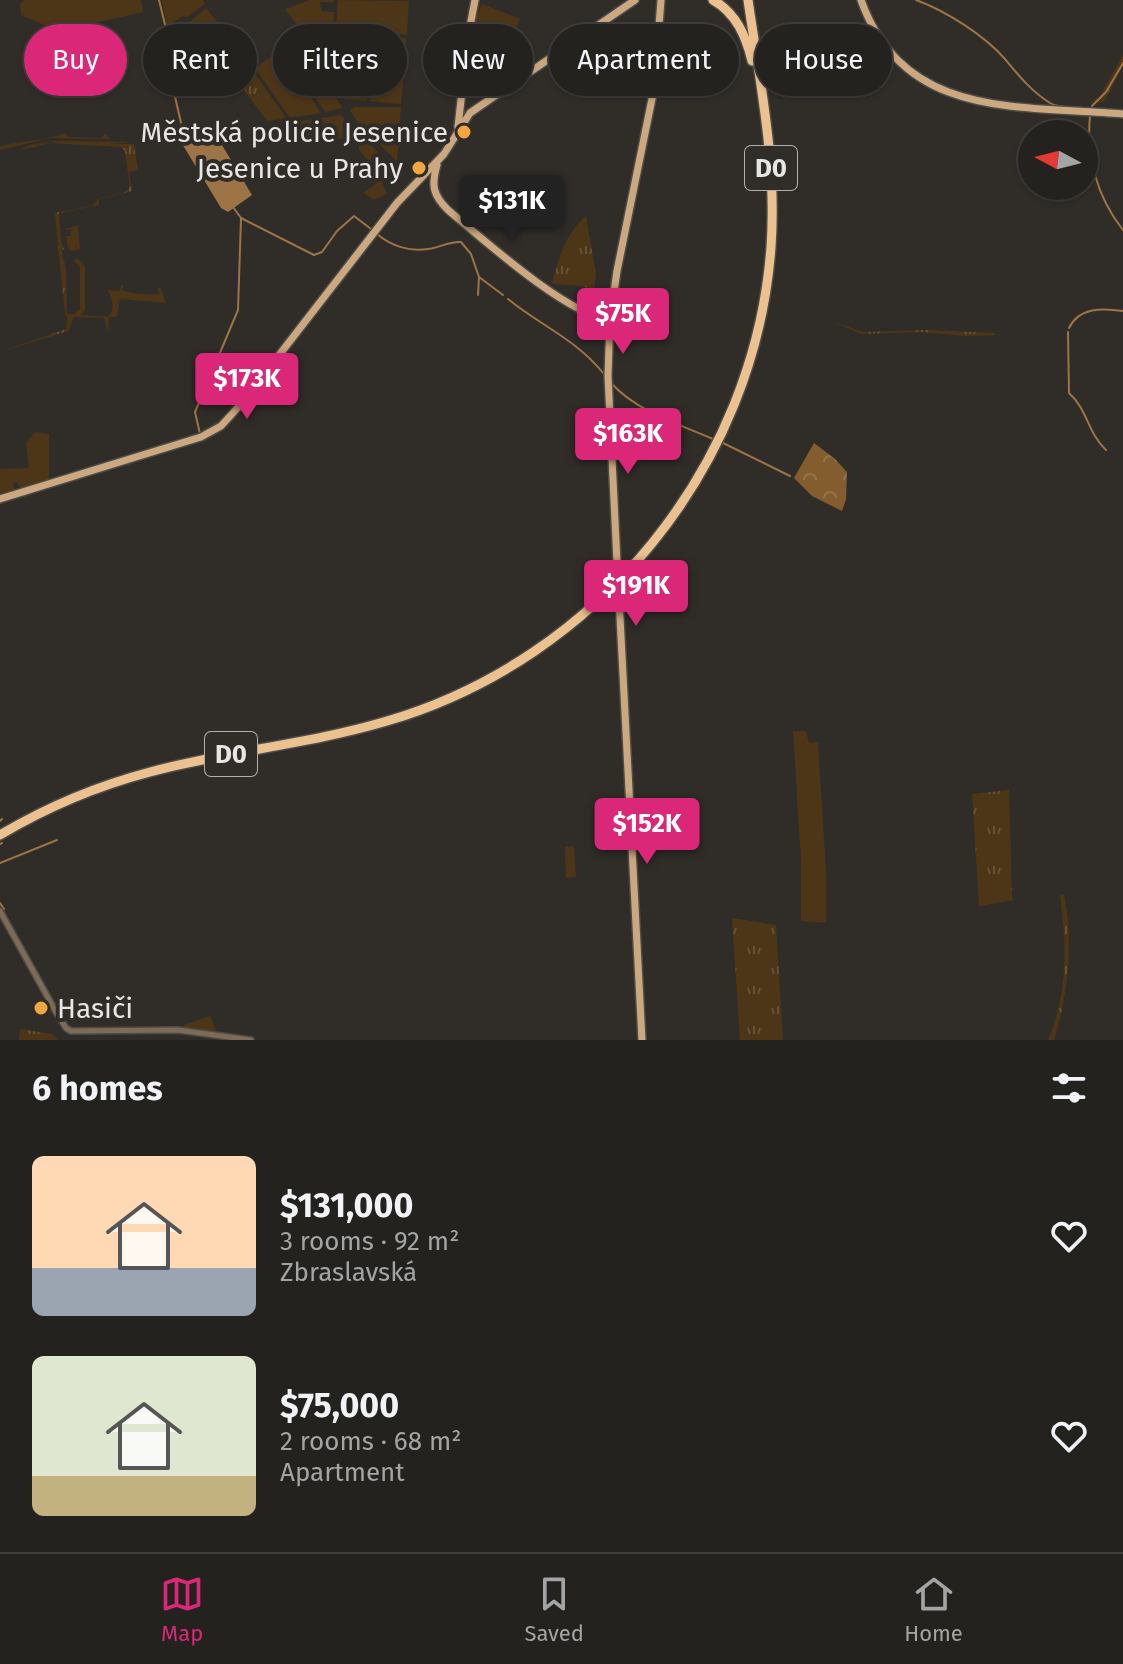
<!DOCTYPE html>
<html lang="en">
<head>
<meta charset="utf-8">
<style>
  :root { --surface:#24221f; --page:#2c2a28; --text:#f1f3f6; --muted:#a3a4a4; --line:#413f3d; --accent:#db2777 }
  body { margin:0; font-family:"Fira Sans",sans-serif; background:var(--page); color:var(--text); height:100vh; display:flex; flex-direction:column; font-size:30px; white-space:nowrap }
  * { box-sizing:border-box; margin:0 }
  p { font-size:26px; color:var(--muted) }
  .icon { flex:none; width:44px; height:44px; fill:none; stroke:currentColor; stroke-width:2; stroke-linecap:round; stroke-linejoin:round }
  .map { position:relative; height:1040px; overflow:hidden }
  .drawer { display:flex; flex-direction:column; background:var(--surface); flex:1 }
  .drawer>* { flex:none }
  .guide { position:absolute; left:24px; top:24px; width:1076px; height:72px; display:flex; gap:16px }
  .needle { width:52px; rotate:277deg }
  .buttons { position:absolute; left:1018px; top:120px; display:grid; gap:16px }
  .buttons a { display:grid; place-items:center; width:80px; height:80px; border-radius:50%; background:var(--surface); box-shadow:0 2px 6px #0004,0 0 0 2px var(--line); font-size:40px }
  .price { position:absolute; translate:-50% -68px; padding:0 18px; border-radius:8px; background:var(--accent); color:#fff; font-size:26px; line-height:52px; filter:drop-shadow(0 2px 4px #0008) }
  .price::after { content:''; position:absolute; left:50%; top:48px; width:24px; height:18px; margin-left:-12px; background:inherit; clip-path:polygon(0 0,100% 0,50% 100%) }
  .price.current { background:#222; color:#fff }
  ul { padding:0; list-style:none }
  li { display:flex; align-items:center; gap:24px; height:200px; padding:0 32px }
  li span { display:grid; place-items:center; flex:none; width:224px; height:160px; border-radius:12px; color:#555 }
  li>.icon { margin-inline-start:auto }
  span .icon { width:96px; height:96px; fill:#fffc; stroke-width:1 }
  li b { font-size:34px }
  h2 { display:flex; justify-content:space-between; align-items:center; height:96px; padding:0 32px; font-size:34px }
  .pill { padding:0 28px; border-radius:36px; background:var(--surface); box-shadow:0 2px 6px #0004,0 0 0 2px var(--line); font-size:28px; line-height:72px }
  .pill.current { background:var(--accent); color:#fff }
  .dock { display:flex; justify-content:space-around; align-items:center; height:112px; border-top:2px solid var(--line); background:var(--surface); font-size:22px; color:var(--muted) }
  .dock a { display:grid; justify-items:center; gap:4px }
  .dock .current { color:var(--accent) }
  .map>svg:first-child { display:block }
  .grass { fill:url(#grass-tufts) }
  .forest { fill:url(#forest-crowns) }
  .garden { fill:#4d3517 }
  .water { fill:#9c7446 }
  .lines { fill:none; stroke-linecap:round; stroke-linejoin:round }
  .stream { stroke:#9c7446; stroke-width:2 }
  .minor-casing { stroke:#4d4b47; stroke-width:8 }
  .major-casing { stroke:#4d4b47; stroke-width:10 }
  .highway-casing { stroke:#4d4b47; stroke-width:12 }
  .minor { stroke:#7d6b58; stroke-width:5 }
  .major { stroke:#cca880; stroke-width:7 }
  .highway { stroke:#ecc190; stroke-width:9 }
  .major-bridge-casing { stroke:#4d4b47; stroke-width:10; stroke-linecap:butt }
  .major-bridge { stroke:#cca880; stroke-width:7 }
  .poi-dot { fill:#f2a541; stroke:#302d29; stroke-width:3 }
  .labels { text-anchor:middle; stroke-width:8; stroke-linejoin:round; paint-order:stroke }
  .shield { fill:#302d29; stroke:#b1aeac; stroke-width:2 }
  .shield-label { font-size:26px; font-weight:bold; fill:#e8e6e4 }
  .poi-label { font-size:28px; fill:#e8e6e4; stroke:#302d29; text-anchor:end }
</style>
</head>
<body>
<div class="map">
<svg width="1123" height="1040" viewBox="0 0 1123 1040">
  <defs>
    <pattern id="grass-tufts" width="24" height="20" patternUnits="userSpaceOnUse" patternTransform="scale(2)"><rect width="24" height="20" fill="#4d3517"/><path d="M3 7l-1-3M5 7V3M7 7l1-3M15 17l-1-3M17 17v-4M19 17l1-3" fill="none" stroke="#675239"/></pattern>
    <pattern id="forest-crowns" width="20" height="18" patternUnits="userSpaceOnUse" patternTransform="scale(2)"><rect width="20" height="18" fill="#845d2e"/><path d="M2 6a3 3 0 1 1 6 0M12 15a3 3 0 1 1 6 0" fill="none" stroke="#95744c"/></pattern>
  </defs>
  <rect width="100%" height="100%" fill="#302d29"/>
  <!-- grass -->
  <path class="grass" d="M 219,24 L 225,31 L 213,41 L 217,50 L 210,52 L 202,44 L 208,54 C 207,59 198,64 192,64 L 187,55 L 184,56 L 190,66 L 189,72 L 174,76 L 175,66 L 172,48 L 202,26 L 207,32 Z
    M 1123,55 L 1123,66 L 1104,102 L 1090,103 L 1100,96 Z
    M 245,60 L 265,88 L 250,98 L 230,69 Z
    M 65,133 L 68,137 L 102,138 L 104,134 L 111,139 L 50,138 L 0,150 L 0,147 L 5,145 C 20,142 54,139 65,133 Z
    M 47,141 L 24,146 L 51,141 L 132,142 L 109,144 L 134,144 L 138,170 L 129,172 L 132,191 L 99,199 L 99,205 L 59,213 L 61,241 L 64,249 L 61,251 L 66,268 L 67,314 L 109,317 L 108,331 L 104,318 L 74,317 L 68,331 L 0,352 L 66,329 L 68,318 L 65,314 L 55,213 L 92,206 L 98,199 L 125,192 L 130,187 L 125,151 L 121,147 L 50,143 L 19,150 C 30,144 46,142 59,143 Z
    M 586,216 L 596,274 L 594,290 C 580,284 565,286 552,283 C 559,257 565,235 586,216 Z
    M 834,322 L 863,332 L 926,330 L 994,333 L 996,335 L 966,336 L 923,332 L 861,334 Z
    M 1009,790 L 1012,898 L 1014,900 L 979,906 L 972,794 Z
    M 1064,895 C 1074,941 1068,995 1054,1040 L 1048,1040 C 1068,993 1067,946 1060,896 Z
    M 732,918 L 776,925 L 783,1040 L 740,1040 Z
    M 210,1016 L 216,1030 L 214,1032 L 182,1028 L 184,1025 Z
    M 20,1029 L 52,1034 L 58,1040 L 19,1040 Z"/>
  <!-- forest -->
  <path class="forest" d="M 814,443 L 835,459 L 847,472 L 846,499 L 842,511 L 812,496 L 794,478 Z"/>
  <!-- garden -->
  <path class="garden" d="M 24,0 L 141,0 L 143,12 L 94,23 L 102,71 L 64,76 L 58,31 L 21,15 L 20,4 Z
    M 162,0 L 203,0 L 205,4 L 187,17 L 183,16 L 167,27 Z
    M 310,0 L 334,0 L 334,2 L 320,2 L 321,11 L 334,12 L 330,69 L 327,70 L 313,46 L 285,9 Z
    M 338,0 L 409,1 L 407,35 L 336,29 Z
    M 482,4 L 520,19 L 510,44 L 472,28 Z
    M 206,8 L 219,24 L 207,33 L 202,26 L 172,48 L 170,39 Z
    M 336,33 L 372,35 L 370,67 L 333,64 Z
    M 300,35 L 342,108 L 325,112 L 283,48 Z
    M 375,36 L 406,38 L 404,69 L 373,67 Z
    M 280,50 L 321,113 L 290,118 L 255,68 Z
    M 333,67 L 369,70 L 367,101 L 343,99 L 332,80 Z
    M 373,70 L 404,72 L 401,104 L 370,101 Z
    M 265,88 L 285,116 L 283,119 L 267,121 L 250,98 Z
    M 355,107 L 401,107 L 397,162 L 356,120 L 350,110 Z
    M 341,115 L 351,126 L 355,139 L 302,138 L 302,141 L 271,145 L 268,126 Z
    M 359,132 L 385,160 L 375,168 L 359,150 Z
    M 381,180 L 387,194 L 374,200 L 363,193 Z
    M 78,225 L 80,249 L 71,251 L 68,248 L 66,236 L 71,236 L 70,231 L 74,230 L 68,229 L 66,234 L 66,229 Z
    M 77,258 L 85,266 L 85,310 L 81,315 L 73,315 L 80,309 L 80,266 L 74,261 Z
    M 121,285 L 124,285 L 122,290 C 132,294 148,295 159,294 L 158,288 L 161,288 L 166,303 L 120,299 L 117,317 L 108,317 C 115,311 113,297 107,290 L 120,291 Z
    M 35,432 L 49,434 L 49,480 L 21,489 L 16,482 L 13,483 L 15,491 L 0,496 L 0,469 L 29,468 L 26,443 Z
    M 793,731 L 806,731 L 809,743 L 818,742 L 826,869 L 826,923 L 801,921 L 801,861 Z
    M 574,846 L 576,877 L 566,878 L 565,847 Z"/>
  <!-- water -->
  <path class="water" d="M 209,135 L 219,140 L 252,195 L 228,212 L 221,208 L 181,142 L 184,136 Z"/>
  <g class="lines">
    <!-- stream -->
    <path class="stream" d="M 159,0 L 172,53 L 171,79 L 184,136
      M 916,0 C 946,11 984,35 1005,59 C 1019,76 1031,91 1050,103 C 1061,110 1081,105 1091,110
      M 1092,106 L 1106,92 L 1123,63
      M 1090,116 C 1086,157 1097,197 1123,230
      M 233,207 L 241,218 L 314,255 L 322,252 L 337,231 L 354,216 L 371,229
      M 377,234 C 391,246 410,252 428,249 C 439,248 449,241 461,242 L 471,254 L 479,277 L 503,295
      M 478,295 L 479,277
      M 508,299 C 541,326 576,339 604,374
      M 1069,328 C 1079,307 1103,308 1123,311
      M 1068,332 L 1069,393 C 1088,410 1087,432 1106,450
      M 612,384 C 638,412 679,424 713,439
      M 200,434 L 195,412 L 238,310 L 241,218
      M 719,441 L 790,476
      M 0,821 L 2,819
      M 0,844 L 2,843
      M 0,863 L 57,840
      M 0,903 L 4,909"/>
    <defs>
      <path id="minor" d="M 0,911 L 56,1012 L 66,1028 L 71,1031 L 178,1030 L 251,1040"/>
      <path id="major" d="M 861,0 C 904,120 1019,105 1123,114
        M 458,127 L 468,37 L 475,0
        M 437,165 C 431,186 433,195 448,210 C 484,240 567,315 610,320
        M 0,499 L 201,437 L 221,426 L 242,403 L 397,203 L 444,154 L 470,113 L 635,0
        M 617,562 L 608,376 L 610,320 L 617,271 L 654,89 L 661,0
        M 619,598 L 642,1040"/>
      <path id="highway" d="M 713,0 C 736,13 746,36 752,61
        M 0,835 C 47,807 97,786 150,772 C 228,751 310,744 387,721 C 598,659 755,467 771,247 C 777,164 760,82 748,0"/>
    </defs>
    <!-- minor casing -->
    <use href="#minor" class="minor-casing"/>
    <!-- major casing -->
    <use href="#major" class="major-casing"/>
    <!-- highway casing -->
    <use href="#highway" class="highway-casing"/>
    <!-- minor -->
    <use href="#minor" class="minor"/>
    <!-- major -->
    <use href="#major" class="major"/>
    <!-- highway -->
    <use href="#highway" class="highway"/>
    <defs>
      <path id="major-bridge" d="M 617,562 L 619,598"/>
    </defs>
    <!-- major-bridge casing -->
    <use href="#major-bridge" class="major-bridge-casing"/>
    <!-- major-bridge -->
    <use href="#major-bridge" class="major-bridge"/>
  </g>
  <!-- markers -->
  <g class="poi-dot">
    <circle cx="464" cy="132" r="8"/>
    <circle cx="419" cy="168" r="8"/>
    <circle cx="41" cy="1008" r="8"/>
  </g>
  <g class="labels">
    <!-- shield labels -->
    <g class="shield">
      <rect x="745" y="146" width="52" height="44" rx="6"/>
      <rect x="205" y="732" width="52" height="44" rx="6"/>
    </g>
    <g class="shield-label">
      <text x="771" y="177">D0</text>
      <text x="231" y="763">D0</text>
    </g>
    <!-- poi labels -->
    <g class="poi-label">
      <text x="448" y="142">Městská policie Jesenice</text>
      <text x="403" y="178">Jesenice u Prahy</text>
      <text x="57" y="1018" text-anchor="start">Hasiči</text>
    </g>
  </g>
</svg>
<div class="buttons">
<a><svg class="needle" viewBox="-14 -14 28 28"><path d="M0-13l5 13h-10z" fill="#e53935"/><path d="M0 13l5-13h-10z" fill="#a3a4a4"/></svg></a>
</div>
<b class="price current" style="left:512px;top:243px">$131K</b>
<b class="price" style="left:623px;top:356px">$75K</b>
<b class="price" style="left:247px;top:421px">$173K</b>
<b class="price" style="left:628px;top:476px">$163K</b>
<b class="price" style="left:636px;top:628px">$191K</b>
<b class="price" style="left:647px;top:866px">$152K</b>
<div class="guide">
<a class="pill current">Buy</a>
<a class="pill">Rent</a>
<a class="pill">Filters</a>
<a class="pill">New</a>
<a class="pill">Apartment</a>
<a class="pill">House</a>
</div>
</div>
<section class="drawer">
<h2>6 homes<svg class="icon" aria-label="filters" viewBox="0 0 24 24"><path d="M4 7h16M4 17h16"/><circle cx="9" cy="7" r="2"/><circle cx="15" cy="17" r="2"/></svg></h2>
<ul>
<li><span style="background:linear-gradient(#ffd9b3 70%,#9aa5b1 0)"><svg class="icon" aria-label="home" viewBox="0 0 24 24"><path d="M3 11l9-7 9 7M6 9v11h12V9"/></svg></span><div><b>$131,000</b><p>3 rooms · 92 m²</p><p>Zbraslavská</p></div><svg class="icon" aria-label="heart" viewBox="0 0 24 24"><path d="M12 20l-8-8c-3-5 5-10 8-4 3-6 11-1 8 4z"/></svg></li>
<li><span style="background:linear-gradient(#dfe7d0 75%,#c2b280 0)"><svg class="icon" aria-label="home" viewBox="0 0 24 24"><path d="M3 11l9-7 9 7M6 9v11h12V9"/></svg></span><div><b>$75,000</b><p>2 rooms · 68 m²</p><p>Apartment</p></div><svg class="icon" aria-label="heart" viewBox="0 0 24 24"><path d="M12 20l-8-8c-3-5 5-10 8-4 3-6 11-1 8 4z"/></svg></li>
</ul>
</section>
<nav class="dock">
<a class="current"><svg class="icon" aria-label="map" viewBox="0 0 24 24"><path d="M3 6l6-2 6 2 6-2v14l-6 2-6-2-6 2zM9 4v14M15 6v14"/></svg>Map</a>
<a><svg class="icon" aria-label="saved" viewBox="0 0 24 24"><path d="M7 4h10v16l-5-4-5 4z"/></svg>Saved</a>
<a><svg class="icon" aria-label="home" viewBox="0 0 24 24"><path d="M3 11l9-7 9 7M6 9v11h12V9"/></svg>Home</a>
</nav>
</body>
</html>
